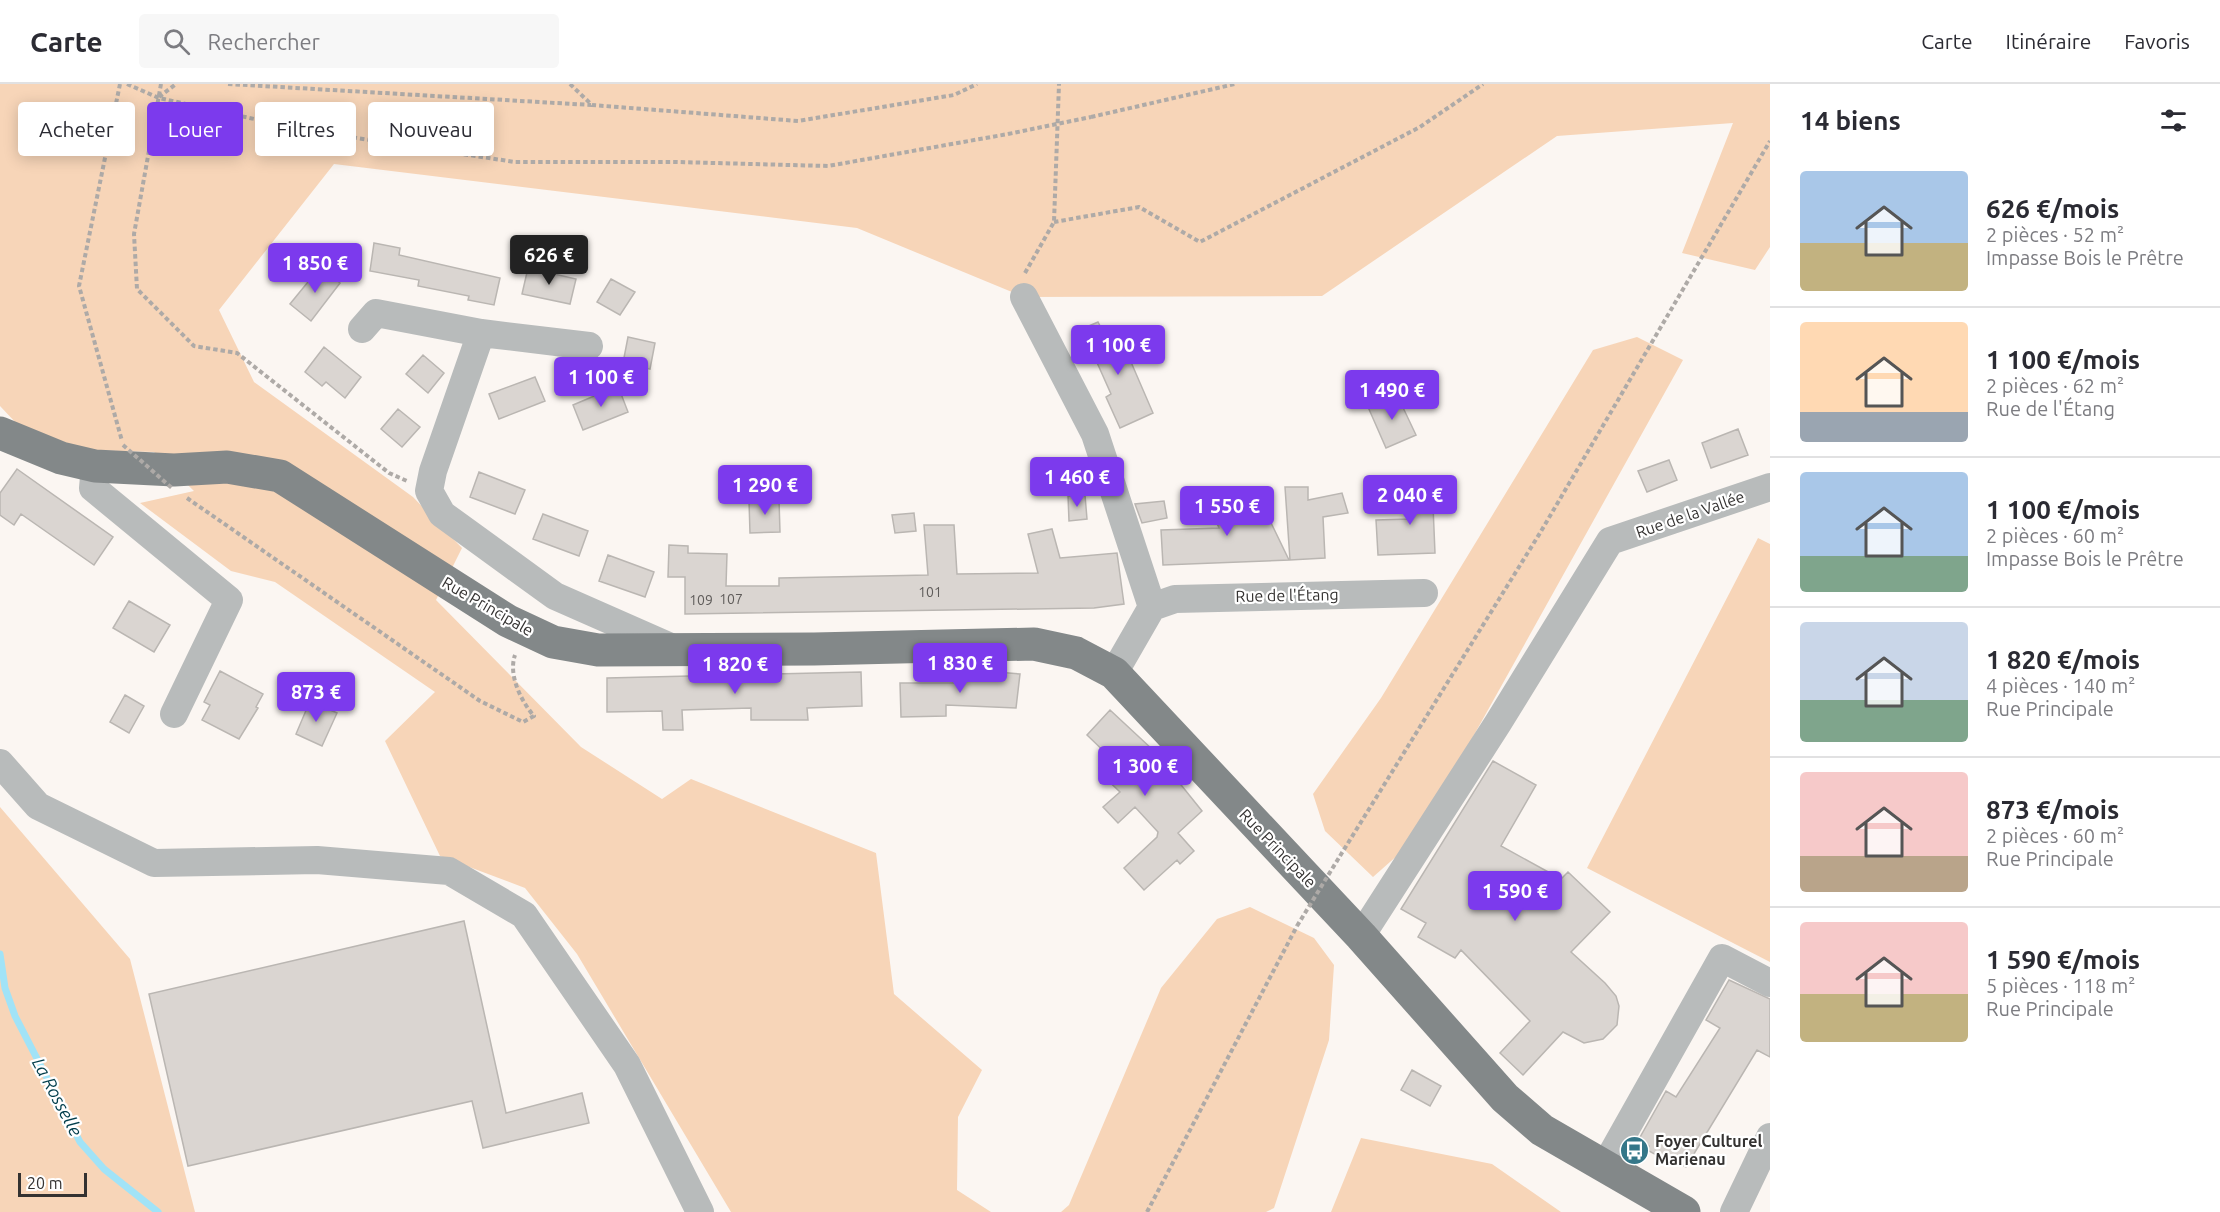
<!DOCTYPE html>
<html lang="fr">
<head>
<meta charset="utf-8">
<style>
  :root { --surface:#fff; --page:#f7f7f7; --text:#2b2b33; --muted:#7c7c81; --line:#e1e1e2; --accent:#7c3aed }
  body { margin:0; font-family:Ubuntu,sans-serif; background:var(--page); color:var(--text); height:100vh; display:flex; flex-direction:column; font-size:22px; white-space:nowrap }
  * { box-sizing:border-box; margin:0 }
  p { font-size:20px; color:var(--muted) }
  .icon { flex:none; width:33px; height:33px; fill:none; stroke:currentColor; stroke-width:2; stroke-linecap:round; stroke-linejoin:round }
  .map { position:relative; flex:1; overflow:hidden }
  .details { display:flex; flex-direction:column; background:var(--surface); width:450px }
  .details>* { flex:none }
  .guide { position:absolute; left:18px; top:18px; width:570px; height:54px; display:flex; gap:12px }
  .scale { position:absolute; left:18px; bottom:15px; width:69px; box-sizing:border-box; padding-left:6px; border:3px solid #343231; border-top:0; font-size:16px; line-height:21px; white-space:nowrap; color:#343231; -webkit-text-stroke:4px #fff; paint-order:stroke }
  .price { position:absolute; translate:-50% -51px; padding:0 14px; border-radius:6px; background:var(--accent); color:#fff; font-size:20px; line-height:39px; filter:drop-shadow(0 2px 3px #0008) }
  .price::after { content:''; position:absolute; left:50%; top:36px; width:18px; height:14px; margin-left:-9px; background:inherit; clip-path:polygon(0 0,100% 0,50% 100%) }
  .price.active { background:#222; color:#fff }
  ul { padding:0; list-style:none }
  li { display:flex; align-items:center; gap:18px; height:150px; padding:0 30px }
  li+li { border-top:2px solid var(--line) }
  li span { display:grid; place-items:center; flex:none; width:168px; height:120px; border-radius:6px; color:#555 }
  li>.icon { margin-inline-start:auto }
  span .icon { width:72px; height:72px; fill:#fffc; stroke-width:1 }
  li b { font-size:26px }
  h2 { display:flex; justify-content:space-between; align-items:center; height:72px; padding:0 30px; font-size:26px }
  .pill { padding:0 21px; border-radius:6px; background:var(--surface); box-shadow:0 3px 15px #0003; font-size:21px; line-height:54px }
  .pill.active { background:var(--accent); color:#fff }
  header { display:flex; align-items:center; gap:36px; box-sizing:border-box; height:84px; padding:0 30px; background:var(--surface); border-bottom:2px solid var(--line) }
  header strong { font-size:28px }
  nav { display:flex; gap:33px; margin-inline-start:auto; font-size:21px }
  .search { width:420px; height:54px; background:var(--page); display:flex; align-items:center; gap:15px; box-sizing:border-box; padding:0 21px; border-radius:6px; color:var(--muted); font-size:22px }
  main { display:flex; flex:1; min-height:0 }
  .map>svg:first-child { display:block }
  .green { fill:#f7d5b8 }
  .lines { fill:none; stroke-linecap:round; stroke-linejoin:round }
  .stream { stroke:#a1e3f7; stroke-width:7 }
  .building { fill:#dad5d1; stroke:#bab6b2; stroke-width:1.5 }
  .path { stroke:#aeaaa7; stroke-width:4; stroke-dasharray:4.5 3; stroke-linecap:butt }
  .minor { stroke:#b8bbbb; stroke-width:28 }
  .major { stroke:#838889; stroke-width:33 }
  .path-bridge { stroke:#aeaaa7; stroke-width:4; stroke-dasharray:4.5 3; stroke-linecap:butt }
  .labels { text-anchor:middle; stroke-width:4.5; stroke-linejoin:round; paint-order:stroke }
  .number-label { font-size:14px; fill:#5e5b59 }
  .street-label { font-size:16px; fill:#343231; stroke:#fff }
  .poi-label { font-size:16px; font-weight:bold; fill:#343231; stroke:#fff; text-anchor:start }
  .water-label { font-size:18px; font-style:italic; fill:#023e4c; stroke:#fff }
</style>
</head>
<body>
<header>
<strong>Carte</strong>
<div class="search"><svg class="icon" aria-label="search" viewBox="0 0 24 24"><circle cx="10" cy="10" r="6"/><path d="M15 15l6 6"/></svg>Rechercher</div>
<nav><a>Carte</a><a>Itinéraire</a><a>Favoris</a></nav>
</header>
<main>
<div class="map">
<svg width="1770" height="1128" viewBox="0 0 1770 1128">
  <rect width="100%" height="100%" fill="#fbf6f2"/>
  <!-- green -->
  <path class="green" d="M 0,0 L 1770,0 L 1770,163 L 1755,186 L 1682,169 L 1733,39 L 1557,52 L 1322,212 L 1024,213 L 857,144 L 334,80 L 219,226 L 254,298 L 413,413 L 462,464 L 436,516 L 581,663 L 662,715 L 691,695 L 876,769 L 894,910 L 982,986 L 958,1033 L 957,1106 L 991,1128 L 731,1128 L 577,870 L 525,804 L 440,772 L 385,657 L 435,608 L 275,498 L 231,487 L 140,419 L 194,407 L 154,368 L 85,366 L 17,340 L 0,322 Z
    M 1637,253 L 1683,276 L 1416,755 L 1373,793 L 1325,747 L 1313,710 L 1381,614 L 1593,266 Z
    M 1758,454 L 1770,460 L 1770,878 L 1587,784 Z
    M 0,723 L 130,875 L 195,1128 L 0,1128 Z
    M 1250,823 L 1314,854 L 1334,881 L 1329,956 L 1274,1124 L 1266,1128 L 1061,1128 L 1069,1121 L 1161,904 L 1217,835 Z
    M 1361,1054 L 1492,1080 L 1561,1128 L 1331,1128 Z"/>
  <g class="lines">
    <!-- stream -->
    <path class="stream" d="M 0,870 L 5,904 L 15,932 L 80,1058 L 104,1085 L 158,1128"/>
  </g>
  <!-- building -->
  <path class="building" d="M 374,159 L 400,164 L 399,171 L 500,194 L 494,221 L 468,216 L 469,212 L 418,202 L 419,196 L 370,187 Z
    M 321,182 L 340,199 L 311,237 L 290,220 Z
    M 528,184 L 576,195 L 570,220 L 522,210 Z
    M 611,195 L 635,208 L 620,231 L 597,218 Z
    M 1098,238 L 1106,253 L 1118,248 L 1153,329 L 1120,344 L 1106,313 L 1111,310 L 1082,245 Z
    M 628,253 L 655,259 L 650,285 L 623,279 Z
    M 324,263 L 361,293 L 345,314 L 326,298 L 322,302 L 305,288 Z
    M 423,271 L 444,289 L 428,309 L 406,290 Z
    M 535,293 L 545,317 L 499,335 L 489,310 Z
    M 618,302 L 628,328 L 583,346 L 573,321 Z
    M 1391,313 L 1398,313 L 1416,351 L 1386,364 L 1368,323 Z
    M 398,325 L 420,343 L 402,363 L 381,345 Z
    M 1738,345 L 1748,371 L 1711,384 L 1702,359 Z
    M 1669,376 L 1677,396 L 1647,408 L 1638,387 Z
    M 17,385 L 113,453 L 94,481 L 21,430 L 14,441 L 0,431 L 0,409 Z
    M 479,388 L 525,406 L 515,430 L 470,413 Z
    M 1410,398 L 1432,398 L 1435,469 L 1378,471 L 1376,436 L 1409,435 Z
    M 1285,403 L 1308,403 L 1308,416 L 1342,409 L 1348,429 L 1323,433 L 1325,474 L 1290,476 Z
    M 1085,411 L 1087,435 L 1069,437 L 1068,412 Z
    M 1227,412 L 1258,412 L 1289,476 L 1163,481 L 1161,446 L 1219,444 L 1211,425 L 1228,425 Z
    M 779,416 L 780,448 L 750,449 L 749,417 Z
    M 1164,417 L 1167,434 L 1142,439 L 1135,420 Z
    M 914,429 L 916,447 L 895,449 L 892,431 Z
    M 543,430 L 588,447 L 579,472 L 533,455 Z
    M 924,441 L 954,441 L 957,490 L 1038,489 L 1028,450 L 1052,445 L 1060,474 L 1117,469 L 1124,520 L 1094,524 L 685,530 L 685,493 L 668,493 L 669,461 L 688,462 L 688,469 L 727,470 L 726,502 L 779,502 L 779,494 L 928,491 Z
    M 608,471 L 654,488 L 645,513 L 599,497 Z
    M 129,517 L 170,541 L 154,568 L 113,544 Z
    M 220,587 L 263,610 L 256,623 L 258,624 L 239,655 L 202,636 L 210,621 L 204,618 Z
    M 984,587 L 1020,590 L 1016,624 L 946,621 L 946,632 L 901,633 L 900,599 L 965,599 L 966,590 L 984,590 Z
    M 861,588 L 862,622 L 807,624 L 808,636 L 751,636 L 751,624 L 682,626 L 683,646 L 663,646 L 662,627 L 607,628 L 607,594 Z
    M 125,611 L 144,622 L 129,649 L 110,638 Z
    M 310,617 L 337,629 L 322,662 L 296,650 Z
    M 1110,626 L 1153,666 L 1202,727 L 1178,749 L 1194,767 L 1180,780 L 1177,776 L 1144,806 L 1124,784 L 1157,753 L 1158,748 L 1135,723 L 1118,739 L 1103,723 L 1120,708 L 1100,689 L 1099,684 L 1113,676 L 1087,651 Z
    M 1493,677 L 1536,701 L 1501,762 L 1561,795 L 1568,788 L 1610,828 L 1571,868 L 1605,899 L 1616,912 L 1619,922 L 1617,941 L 1603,955 L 1584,959 L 1563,948 L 1523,991 L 1500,969 L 1530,937 L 1461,866 L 1455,874 L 1418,853 L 1426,839 L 1401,825 Z
    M 464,837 L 506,1029 L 582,1009 L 589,1039 L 483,1064 L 472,1017 L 188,1082 L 149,910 Z
    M 1729,896 L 1770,915 L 1770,973 L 1757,966 L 1686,1083 L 1666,1072 L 1664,1075 L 1647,1066 L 1649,1062 L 1639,1055 L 1666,1007 L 1676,1013 L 1720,944 L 1706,936 Z
    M 1412,986 L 1441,1002 L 1430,1022 L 1401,1006 Z"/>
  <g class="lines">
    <!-- path -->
    <path class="path" d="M 120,0 L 79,202 L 122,357
      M 127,0 L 159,14 L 304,46 L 515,78 L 677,78 L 828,82 L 1008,50
      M 161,0 L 134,150 L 137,205 L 194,262 L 237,269 L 389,389 L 407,397
      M 228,0 L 591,21
      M 570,0 L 592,21 L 798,37 L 954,11 L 977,0
      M 159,13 L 176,0
      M 1091,33 L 1235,0
      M 1054,138 L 1139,123 L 1200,158 L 1420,43 L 1483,0
      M 1025,189 L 1054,138 L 1059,0
      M 187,414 L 480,617 L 523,638 L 534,632 C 521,617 508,591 515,571
      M 1340,772 L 1540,449 L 1770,57
      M 1147,1128 L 1297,842"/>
    <!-- minor -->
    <path class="minor" d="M 1024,213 L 1095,350 L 1152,523
      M 362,245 L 376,229 L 481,249 L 589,262
      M 481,249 L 433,387 L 429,407 L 442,430 L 555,512 L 673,564
      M 95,382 L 93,404 L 229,516 L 174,630
      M 1114,589 L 1152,523 L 1175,515 L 1424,509
      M 0,679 L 38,722 L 154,779 L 317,776 L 449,787 L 524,831 L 627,981 L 700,1128
      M 1361,852 L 1498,639 L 1610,457 L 1770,403
      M 1605,1082 L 1722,874 L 1770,899
      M 1734,1128 L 1770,1053"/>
    <!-- major -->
    <path class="major" d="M 0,349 L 61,374 L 95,382 L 174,386 L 227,383 L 280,392 L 508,537 L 553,558 L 598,566 L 814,565 L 1034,560 L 1076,569 L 1114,589 L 1361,852 L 1505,1014 L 1542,1046 L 1684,1128"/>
    <!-- path-bridge -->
    <path class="path-bridge" d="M 1008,50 L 1091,33
      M 123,361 L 173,405
      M 1297,842 L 1340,772"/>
  </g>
  <!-- icons -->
  <defs>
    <symbol id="bus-disc" viewBox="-11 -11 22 22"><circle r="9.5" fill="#357789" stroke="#fff"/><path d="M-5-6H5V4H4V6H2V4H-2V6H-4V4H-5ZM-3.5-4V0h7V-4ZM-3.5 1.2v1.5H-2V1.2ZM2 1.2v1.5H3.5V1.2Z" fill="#fff"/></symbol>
  </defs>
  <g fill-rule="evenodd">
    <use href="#bus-disc" x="1618" y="1050" width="33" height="33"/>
  </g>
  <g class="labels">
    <!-- number labels -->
    <g class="number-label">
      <text x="930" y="513">101</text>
      <text x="731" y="520">107</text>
      <text x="701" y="521">109</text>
    </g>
    <!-- street labels -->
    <g class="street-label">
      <text transform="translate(1690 430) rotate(-19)" y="6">Rue de la Vallée</text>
      <text transform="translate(1287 511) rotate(-1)" y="6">Rue de l'Étang</text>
      <text transform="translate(488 522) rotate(30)" y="6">Rue Principale</text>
      <text transform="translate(1278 764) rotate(46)" y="6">Rue Principale</text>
    </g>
    <!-- poi labels -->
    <g class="poi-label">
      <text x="1655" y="1063">Foyer Culturel<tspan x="1655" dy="18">Marienau</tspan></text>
    </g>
    <!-- water labels -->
    <g class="water-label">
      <text transform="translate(57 1013) rotate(62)" y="6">La Rosselle</text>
    </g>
  </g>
</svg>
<div class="scale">20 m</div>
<b class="price active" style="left:549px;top:202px">626 €</b>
<b class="price" style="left:315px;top:210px">1 850 €</b>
<b class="price" style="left:1118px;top:292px">1 100 €</b>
<b class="price" style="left:601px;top:324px">1 100 €</b>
<b class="price" style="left:1392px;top:337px">1 490 €</b>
<b class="price" style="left:1077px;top:424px">1 460 €</b>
<b class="price" style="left:765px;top:432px">1 290 €</b>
<b class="price" style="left:1410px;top:442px">2 040 €</b>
<b class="price" style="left:1227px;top:453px">1 550 €</b>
<b class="price" style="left:960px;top:610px">1 830 €</b>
<b class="price" style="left:735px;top:611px">1 820 €</b>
<b class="price" style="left:316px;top:639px">873 €</b>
<b class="price" style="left:1145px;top:713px">1 300 €</b>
<b class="price" style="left:1515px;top:838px">1 590 €</b>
<div class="guide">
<a class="pill">Acheter</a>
<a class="pill active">Louer</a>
<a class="pill">Filtres</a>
<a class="pill">Nouveau</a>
</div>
</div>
<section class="details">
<h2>14 biens<svg class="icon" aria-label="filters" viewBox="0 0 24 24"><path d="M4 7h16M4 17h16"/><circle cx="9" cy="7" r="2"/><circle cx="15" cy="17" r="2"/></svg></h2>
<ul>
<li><span style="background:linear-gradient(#a9c7e8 60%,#c2b280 0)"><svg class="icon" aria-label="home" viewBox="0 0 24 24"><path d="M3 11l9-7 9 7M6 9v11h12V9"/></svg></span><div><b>626 €/mois</b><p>2 pièces · 52 m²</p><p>Impasse Bois le Prêtre</p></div></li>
<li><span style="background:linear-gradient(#ffd9b3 75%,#9aa5b1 0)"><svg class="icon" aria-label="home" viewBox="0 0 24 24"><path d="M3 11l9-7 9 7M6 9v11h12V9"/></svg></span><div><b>1 100 €/mois</b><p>2 pièces · 62 m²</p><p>Rue de l'Étang</p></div></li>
<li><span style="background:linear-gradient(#a9c7e8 70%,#7fa58c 0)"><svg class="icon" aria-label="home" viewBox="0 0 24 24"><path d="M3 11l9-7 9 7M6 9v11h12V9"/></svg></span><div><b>1 100 €/mois</b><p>2 pièces · 60 m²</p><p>Impasse Bois le Prêtre</p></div></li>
<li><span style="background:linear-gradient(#c9d6e8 65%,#7fa58c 0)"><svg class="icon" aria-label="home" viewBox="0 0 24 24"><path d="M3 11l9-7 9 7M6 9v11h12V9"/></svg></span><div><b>1 820 €/mois</b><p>4 pièces · 140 m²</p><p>Rue Principale</p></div></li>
<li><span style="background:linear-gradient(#f6c9c9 70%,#b9a48a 0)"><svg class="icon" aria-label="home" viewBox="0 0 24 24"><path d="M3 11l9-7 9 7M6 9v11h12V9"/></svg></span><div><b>873 €/mois</b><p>2 pièces · 60 m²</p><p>Rue Principale</p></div></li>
<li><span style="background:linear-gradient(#f6c9c9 60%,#c2b280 0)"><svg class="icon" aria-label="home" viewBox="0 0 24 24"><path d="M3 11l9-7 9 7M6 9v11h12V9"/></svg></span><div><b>1 590 €/mois</b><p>5 pièces · 118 m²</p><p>Rue Principale</p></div></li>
</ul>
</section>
</main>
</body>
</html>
